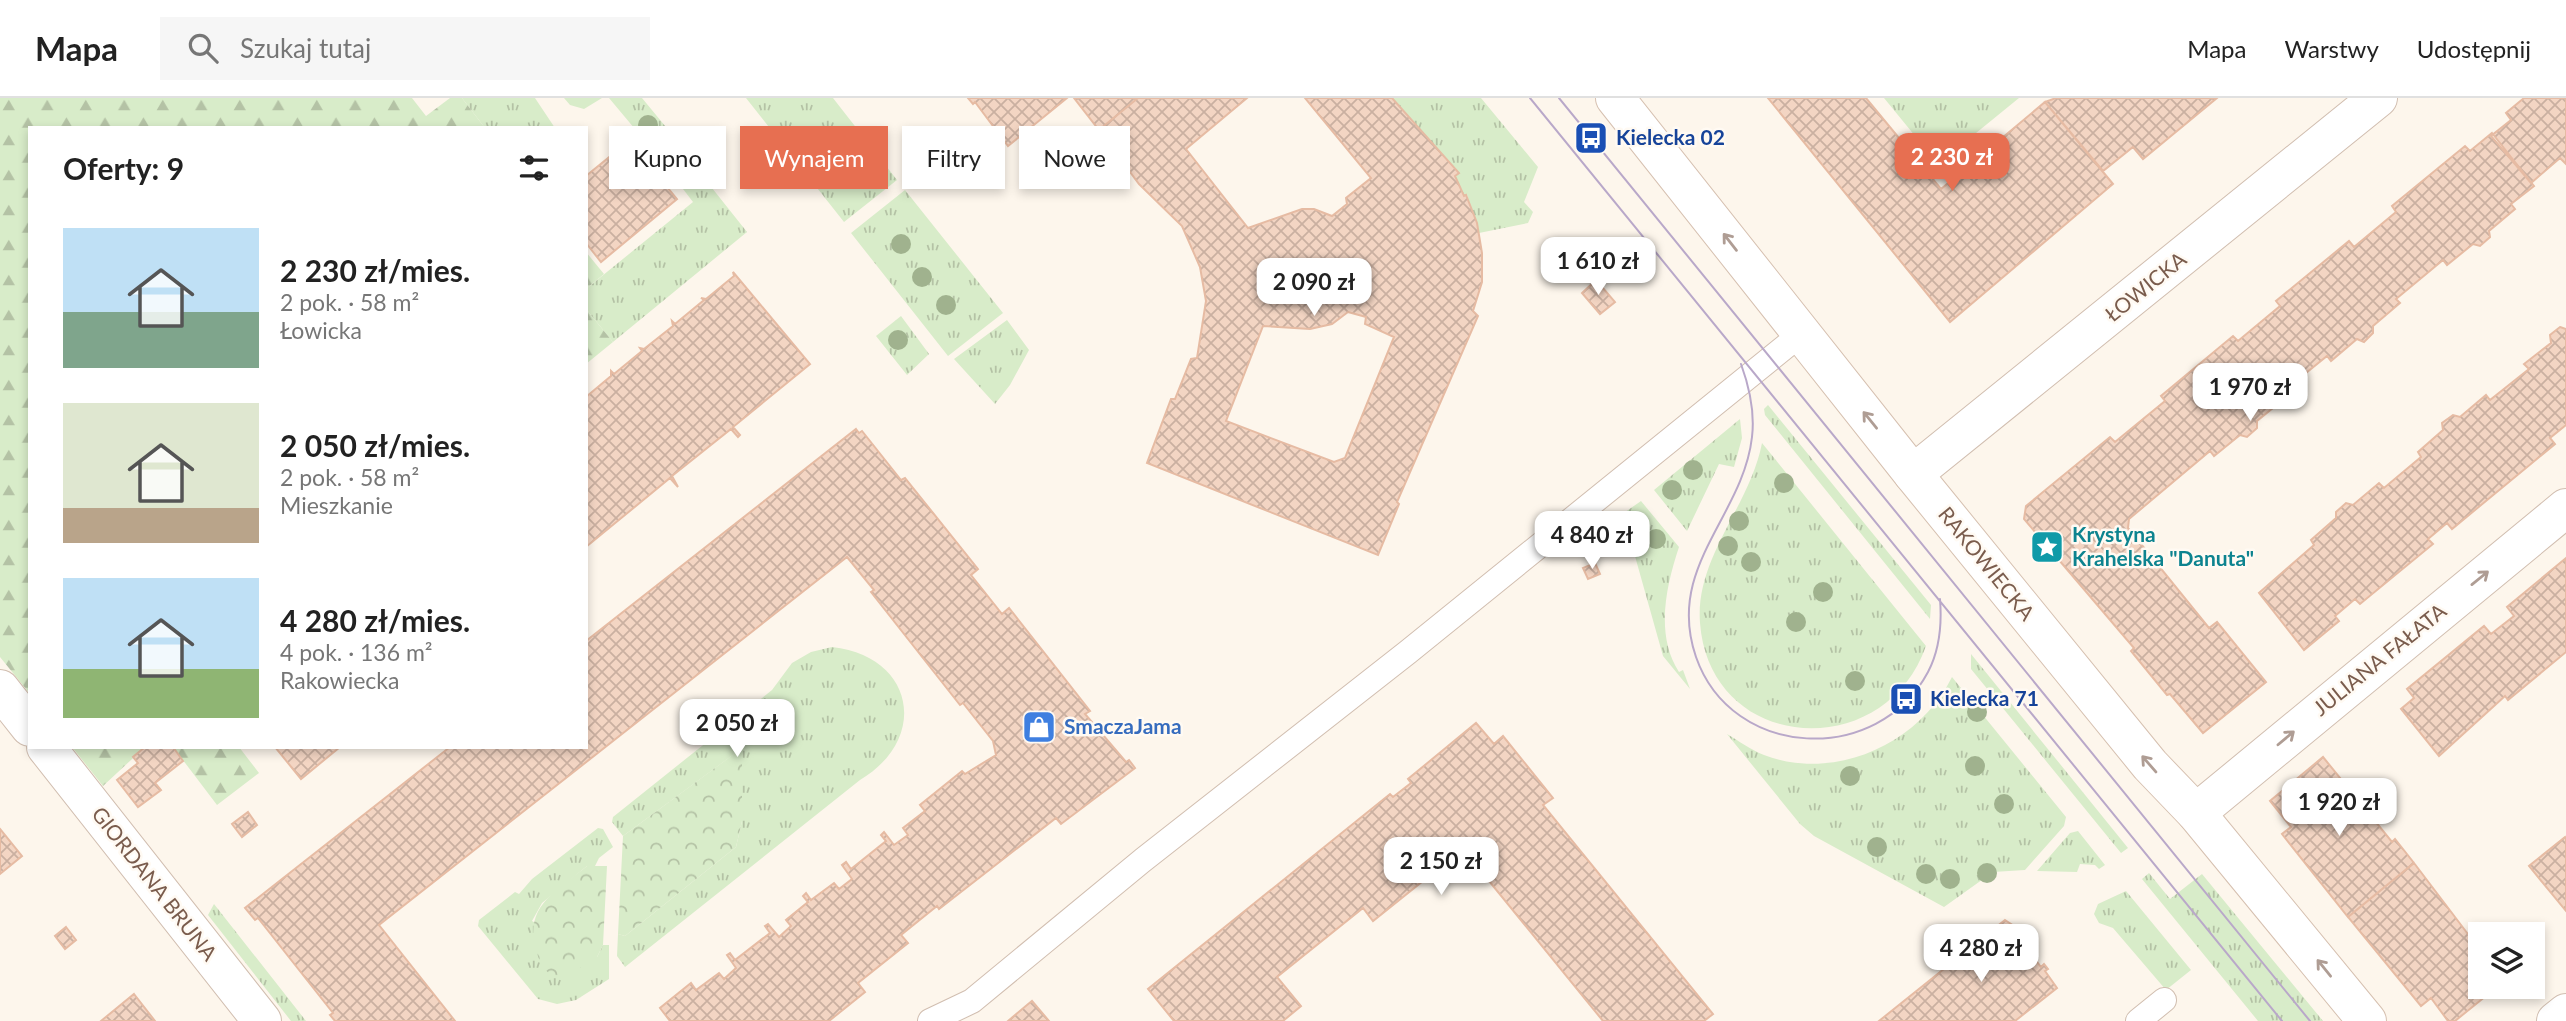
<!DOCTYPE html>
<html lang="pl">
<head>
<meta charset="utf-8">
<style>
  :root { --surface:#fff; --page:#f6f6f6; --text:#222; --muted:#767676; --line:#e0e0e0; --accent:#e76f51 }
  body { margin:0; font-family:Lato,sans-serif; background:var(--page); color:var(--text); height:100vh; display:flex; flex-direction:column; font-size:26px; white-space:nowrap }
  * { box-sizing:border-box; margin:0 }
  p { font-size:23px; color:var(--muted) }
  .icon { flex:none; width:38px; height:38px; fill:none; stroke:currentColor; stroke-width:2; stroke-linecap:round; stroke-linejoin:round }
  .map { position:relative; flex:1; overflow:hidden }
  .panel { position:absolute; left:28px; top:28px; width:560px; height:623px; display:flex; flex-direction:column; background:var(--surface); border-radius:0px; box-shadow:0 4px 10px #0003 }
  .panel>* { flex:none }
  .banner { position:absolute; left:609px; top:28px; width:665px; height:63px; display:flex; gap:14px }
  .tools { position:absolute; left:2468px; top:824px; display:grid; gap:14px }
  .tools a { display:grid; place-items:center; width:77px; height:77px; border-radius:0px; background:var(--surface); box-shadow:0 4px 10px #0003; font-size:35px }
  .price { position:absolute; translate:-50% -60px; padding:0 16px; border-radius:14px; background:#fff; color:#222; font-size:23px; line-height:46px; filter:drop-shadow(0 2px 4px #0008) }
  .price::after { content:''; position:absolute; left:50%; top:42px; width:21px; height:16px; margin-left:-10px; background:inherit; clip-path:polygon(0 0,100% 0,50% 100%) }
  .price.current { background:var(--accent); color:#fff }
  ul { padding:0; list-style:none }
  li { display:flex; align-items:center; gap:21px; height:175px; padding:0 35px }
  li span { display:grid; place-items:center; flex:none; width:196px; height:140px; border-radius:0px; color:#555 }
  li>.icon { margin-inline-start:auto }
  span .icon { width:84px; height:84px; fill:#fffc; stroke-width:1 }
  li b { font-size:30px }
  h2 { display:flex; justify-content:space-between; align-items:center; height:84px; padding:0 35px; font-size:30px }
  .tag { padding:0 24px; border-radius:0px; background:var(--surface); box-shadow:0 4px 10px #0003; font-size:24px; line-height:63px }
  .tag.current { background:var(--accent); color:#fff }
  header { display:flex; align-items:center; gap:42px; box-sizing:border-box; height:98px; padding:0 35px; background:var(--surface); border-bottom:2px solid var(--line) }
  header strong { font-size:33px }
  nav { display:flex; gap:38px; margin-inline-start:auto; font-size:24px }
  .search { width:490px; height:63px; background:var(--page); display:flex; align-items:center; gap:18px; box-sizing:border-box; padding:0 24px; border-radius:0px; color:var(--muted); font-size:26px }
  .map>svg:first-child { display:block }
  .grass { fill:url(#grass-tufts) }
  .forest { fill:url(#forest-firs) }
  .park { fill:url(#park-crowns) }
  .building { fill:url(#building-cross-hatch); stroke:#e6bba3; stroke-width:2; fill-rule:evenodd }
  .lines { fill:none; stroke-linecap:round; stroke-linejoin:round }
  .lane-casing { stroke:#d1beb0; stroke-width:26 }
  .street-casing { stroke:#d1beb0; stroke-width:40 }
  .secondary-casing { stroke:#d6c0b0; stroke-width:40 }
  .lane { stroke:#fff; stroke-width:24 }
  .street { stroke:#fff; stroke-width:38 }
  .secondary { stroke:#fff; stroke-width:38 }
  .tram { stroke:#b9a8c9; stroke-width:2 }
  .tree { fill:#a0b28e }
  .oneway { stroke:#af9d94 }
  .labels { text-anchor:middle; stroke-width:5; stroke-linejoin:round; paint-order:stroke }
  .transit-label { font-size:21px; font-weight:bold; fill:#164399; stroke:#fffaf3; text-anchor:start }
  .street-label { font-size:21px; fill:#7a5c4d; stroke:#fffaf3 }
  .culture-label { font-size:21px; font-weight:bold; fill:#0d838f; stroke:#fffaf3; text-anchor:start }
  .shop-label { font-size:21px; font-weight:bold; fill:#366cbe; stroke:#fffaf3; text-anchor:start }
</style>
</head>
<body>
<header>
<strong>Mapa</strong>
<div class="search"><svg class="icon" aria-label="search" viewBox="0 0 24 24"><circle cx="10" cy="10" r="6"/><path d="M15 15l6 6"/></svg>Szukaj tutaj</div>
<nav><a>Mapa</a><a>Warstwy</a><a>Udostępnij</a></nav>
</header>
<div class="map">
<svg width="2566" height="923" viewBox="0 0 2566 923">
  <defs>
    <pattern id="grass-tufts" width="24" height="20" patternUnits="userSpaceOnUse" patternTransform="scale(1.75)"><rect width="24" height="20" fill="#d8ecc9"/><path d="M3 7l-1-3M5 7V3M7 7l1-3M15 17l-1-3M17 17v-4M19 17l1-3" fill="none" stroke="#b4c2a5"/></pattern>
    <pattern id="forest-firs" width="22" height="20" patternUnits="userSpaceOnUse" patternTransform="scale(1.75)"><rect width="22" height="20" fill="#d8ecc9"/><path d="M5 1l3.5 6h-7zM16 11l3.5 6h-7z" fill="#b4c2a5"/></pattern>
    <pattern id="park-crowns" width="20" height="18" patternUnits="userSpaceOnUse" patternTransform="scale(1.75)"><rect width="20" height="18" fill="#d8ecc9"/><path d="M2 6a3 3 0 1 1 6 0M12 15a3 3 0 1 1 6 0" fill="none" stroke="#b4c2a5"/></pattern>
    <pattern id="building-cross-hatch" width="8" height="8" patternUnits="userSpaceOnUse" patternTransform="scale(1.75)"><rect width="8" height="8" fill="#f3d5c3"/><path d="M0 0l8 8M0 8l8-8" fill="none" stroke="#cab0a1"/></pattern>
  </defs>
  <rect width="100%" height="100%" fill="#fdf6ec"/>
  <!-- grass -->
  <path class="grass" d="M 462,0 L 535,0 L 555,30 L 485,30 Z
    M 564,0 L 602,0 L 584,11 L 570,7 Z
    M 609,0 L 642,0 L 675,40 L 655,55 Z
    M 746,0 L 833,0 L 897,82 L 844,124 Z
    M 1392,0 L 1481,0 L 1538,69 L 1524,104 L 1533,114 L 1528,125 L 1479,135 L 1467,97 L 1464,98 L 1455,78 L 1459,75 Z
    M 1884,0 L 2019,0 L 1938,66 Z
    M 681,51 L 747,134 L 613,244 L 586,211 L 586,191 L 693,104 L 663,65 Z
    M 905,92 L 1003,215 L 948,258 L 851,135 Z
    M 901,218 L 929,256 L 907,277 L 876,238 Z
    M 1007,222 L 1029,252 L 1010,287 L 995,306 L 954,261 Z
    M 1768,307 L 1931,507 L 1930,521 L 1765,317 L 1764,311 Z
    M 1740,321 L 1742,340 L 1734,369 L 1719,366 L 1687,433 L 1654,392 Z
    M 1762,345 L 1926,548 C 1884,667 1710,655 1700,525 C 1695,459 1750,408 1762,345 Z
    M 1641,403 L 1679,449 C 1666,488 1655,537 1679,574 L 1683,572 L 1690,591 L 1663,558 L 1624,419 L 1621,417 Z
    M 832,549 C 914,558 930,640 860,682 L 625,869 L 617,858 L 618,836 L 625,838 L 736,749 L 742,723 L 741,651 L 623,738 L 612,724 L 613,719 L 772,592 L 792,565 L 811,554 Z
    M 1971,556 L 2128,750 L 2121,755 L 1971,571 Z
    M 1952,579 L 2066,719 L 2064,728 L 2025,772 L 1993,774 L 1944,809 L 1814,738 L 1800,726 L 1727,636 C 1739,643 1751,652 1764,657 C 1835,684 1919,646 1952,579 Z
    M 598,730 L 603,731 L 613,749 L 599,760 L 595,768 L 587,768 L 542,805 L 532,823 L 597,859 L 603,847 L 609,847 L 609,881 L 576,902 L 557,906 L 538,901 L 478,828 L 479,822 L 515,794 L 519,796 L 532,781 Z
    M 2078,733 L 2105,767 L 2099,771 L 2095,767 L 2080,766 L 2077,774 L 2037,773 L 2070,735 Z
    M 2149,775 L 2170,801 L 2202,776 L 2323,923 L 2258,923 L 2142,781 Z
    M 2126,793 L 2191,872 L 2166,892 L 2113,830 L 2099,825 L 2094,816 L 2098,806 Z
    M 214,806 L 306,923 L 291,923 L 208,817 Z"/>
  <!-- forest -->
  <path class="forest" d="M 0,0 L 412,0 L 426,18 L 450,0 L 462,0 L 485,30 L 30,30 L 30,596 L 0,559 Z
    M 586,154 L 604,176 L 586,191 Z
    M 586,211 L 613,244 L 586,266 Z
    M 72,649 L 145,649 L 103,688 Z
    M 173,649 L 239,649 L 259,675 L 217,707 Z"/>
  <!-- park -->
  <path class="park" d="M 742,650 L 742,723 L 736,749 L 625,838 L 618,836 L 623,738 Z
    M 587,768 L 607,768 L 603,847 L 597,859 L 561,882 C 549,879 540,867 537,855 C 522,809 555,794 587,768 Z"/>
  <!-- building -->
  <path class="building" d="M 968,0 L 1067,0 L 1008,48 L 975,4 L 973,6 Z
    M 1074,0 L 1138,0 L 1099,32 Z
    M 1138,0 L 1247,0 L 1186,51 L 1248,130 L 1302,111 L 1314,111 L 1332,118 L 1347,106 L 1346,100 L 1371,80 L 1305,0 L 1392,0 L 1459,75 L 1455,78 L 1464,98 L 1466,97 L 1477,125 L 1482,155 L 1482,184 L 1473,213 L 1478,218 L 1397,404 L 1399,406 L 1378,457 L 1147,365 L 1171,301 L 1175,301 L 1191,261 L 1197,260 L 1206,203 L 1200,169 L 1182,128 L 1139,86 L 1099,32 ZM 1348,214 L 1366,219 L 1365,226 L 1394,239 L 1345,360 L 1334,364 L 1226,323 L 1263,228 L 1310,231 L 1332,226 Z
    M 1768,0 L 1866,0 L 1941,91 L 2045,4 L 2113,86 L 1950,224 Z
    M 2056,0 L 2217,0 L 2143,61 L 2133,49 L 2103,73 L 2045,4 Z
    M 2524,0 L 2566,0 L 2566,66 L 2560,60 L 2531,85 L 2491,38 L 2511,22 L 2506,15 Z
    M 2492,35 L 2534,88 L 2511,106 L 2515,111 L 2489,133 L 2490,139 L 2480,148 L 2473,146 L 2447,167 L 2443,162 L 2396,201 L 2400,205 L 2373,228 L 2373,235 L 2364,244 L 2357,241 L 2331,263 L 2327,258 L 2279,297 L 2284,301 L 2257,323 L 2257,330 L 2247,339 L 2240,337 L 2214,358 L 2210,353 L 2129,421 L 2128,430 L 2209,530 L 2217,524 L 2266,584 L 2203,635 L 2170,596 L 2167,597 L 2131,553 L 2134,550 L 2024,421 L 2026,408 L 2110,339 L 2115,344 L 2165,303 L 2161,298 L 2233,238 L 2238,243 L 2280,208 L 2276,203 L 2349,143 L 2354,149 L 2396,114 L 2392,108 L 2465,48 L 2470,53 Z
    M 629,43 L 677,101 L 601,164 L 586,145 L 586,78 Z
    M 733,174 L 810,266 L 733,329 L 740,337 L 738,339 L 731,331 L 672,378 L 678,389 L 670,380 L 586,449 L 586,299 L 611,278 L 611,273 L 614,276 L 642,253 L 640,250 L 644,251 L 673,228 L 672,223 L 675,226 L 704,202 L 701,200 L 706,201 L 734,178 Z
    M 1596,182 L 1615,204 L 1600,216 L 1582,195 Z
    M 2560,229 L 2566,231 L 2566,327 L 2550,340 L 2555,346 L 2452,431 L 2447,425 L 2428,441 L 2433,446 L 2360,506 L 2355,501 L 2335,518 L 2339,523 L 2304,552 L 2259,495 L 2314,447 L 2311,442 L 2336,420 L 2336,414 L 2346,405 L 2353,407 L 2379,385 L 2384,390 L 2421,359 L 2418,354 L 2443,332 L 2442,325 L 2453,317 L 2460,319 L 2486,297 L 2490,302 L 2529,271 L 2524,266 L 2551,245 L 2550,237 Z
    M 856,331 L 859,335 L 862,333 L 901,382 L 905,380 L 978,471 L 971,477 L 1002,516 L 1009,510 L 1090,613 L 1085,616 L 1126,664 L 1129,662 L 1135,670 L 1061,726 L 1056,720 L 939,811 L 937,808 L 901,837 L 908,845 L 858,885 L 865,894 L 829,923 L 670,923 L 660,910 L 691,885 L 696,892 L 719,875 L 724,881 L 736,870 L 727,857 L 730,855 L 735,862 L 770,835 L 765,828 L 768,826 L 779,839 L 791,828 L 786,822 L 808,804 L 803,798 L 806,795 L 811,802 L 834,785 L 839,791 L 852,781 L 842,767 L 846,764 L 851,771 L 886,743 L 881,737 L 884,734 L 894,747 L 908,737 L 903,730 L 925,713 L 920,707 L 962,673 L 965,676 L 996,657 L 993,643 L 963,605 L 960,607 L 871,494 L 874,492 L 847,459 L 379,827 L 455,923 L 335,923 L 330,917 L 333,915 L 258,820 L 255,822 L 245,810 L 450,649 L 586,649 L 586,543 Z
    M 2566,460 L 2566,554 L 2508,602 L 2505,598 L 2439,658 L 2401,611 L 2414,600 L 2407,591 L 2484,528 L 2491,536 L 2514,518 L 2507,509 Z
    M 1595,465 L 1600,476 L 1588,481 L 1583,470 Z
    M 1476,625 L 1494,646 L 1503,638 L 1553,700 L 1543,707 L 1713,916 L 1704,923 L 1603,923 L 1463,751 L 1373,823 L 1363,810 L 1277,879 L 1301,908 L 1283,923 L 1174,923 L 1148,891 L 1390,696 L 1393,699 L 1411,685 L 1408,681 Z
    M 145,649 L 173,649 L 183,663 L 155,685 L 161,692 L 138,709 L 117,682 L 138,665 L 133,659 Z
    M 275,649 L 340,649 L 301,681 Z
    M 2323,659 L 2392,744 L 2395,741 L 2414,765 L 2348,819 L 2282,736 L 2291,729 L 2270,703 Z
    M 248,714 L 257,727 L 242,739 L 232,726 Z
    M 0,731 L 22,758 L 0,776 Z
    M 2565,739 L 2566,741 L 2566,813 L 2529,768 Z
    M 2414,765 L 2480,852 L 2480,889 L 2497,889 L 2455,923 L 2448,923 L 2431,900 L 2421,908 L 2348,819 Z
    M 2005,822 L 2014,828 L 2011,830 L 2041,869 L 2044,866 L 2048,871 L 2045,873 L 2057,890 L 2015,923 L 1879,923 Z
    M 66,829 L 76,842 L 65,851 L 55,838 Z
    M 134,896 L 155,923 L 101,923 Z
    M 1032,903 L 1049,923 L 1008,923 L 1027,907 Z"/>
  <g class="lines">
    <defs>
      <path id="lane" d="M 930,923 L 972,903 L 1143,762 L 1408,554 L 1801,236
        M 2138,923 L 2164,902"/>
      <path id="street" d="M 1913,376 L 2378,0
        M 0,591 L 30,629
        M 46,649 L 262,923
        M 2196,715 L 2566,410
        M 2556,923 L 2566,915"/>
      <path id="secondary" d="M 1615,0 L 1913,376 L 2150,667 L 2196,715 L 2367,923"/>
    </defs>
    <!-- lane casing -->
    <use href="#lane" class="lane-casing"/>
    <!-- street casing -->
    <use href="#street" class="street-casing"/>
    <!-- secondary casing -->
    <use href="#secondary" class="secondary-casing"/>
    <!-- lane -->
    <use href="#lane" class="lane"/>
    <!-- street -->
    <use href="#street" class="street"/>
    <!-- secondary -->
    <use href="#secondary" class="secondary"/>
    <!-- tram -->
    <path class="tram" d="M 1530,0 L 2282,923
      M 1559,0 L 2310,923
      M 1741,266 C 1749,288 1755,314 1752,339 C 1743,419 1665,469 1696,559 C 1732,662 1878,668 1928,574 C 1940,551 1942,526 1940,501"/>
  </g>
  <!-- trees -->
  <g class="tree">
    <circle cx="648" cy="27" r="10"/>
    <circle cx="684" cy="72" r="10"/>
    <circle cx="901" cy="146" r="10"/>
    <circle cx="922" cy="179" r="10"/>
    <circle cx="946" cy="207" r="10"/>
    <circle cx="898" cy="242" r="10"/>
    <circle cx="1693" cy="372" r="10"/>
    <circle cx="1784" cy="385" r="10"/>
    <circle cx="1672" cy="392" r="10"/>
    <circle cx="1739" cy="423" r="10"/>
    <circle cx="1656" cy="441" r="10"/>
    <circle cx="1728" cy="448" r="10"/>
    <circle cx="1751" cy="464" r="10"/>
    <circle cx="1823" cy="494" r="10"/>
    <circle cx="1796" cy="524" r="10"/>
    <circle cx="1855" cy="583" r="10"/>
    <circle cx="1977" cy="614" r="10"/>
    <circle cx="1975" cy="668" r="10"/>
    <circle cx="1850" cy="678" r="10"/>
    <circle cx="2004" cy="706" r="10"/>
    <circle cx="1877" cy="749" r="10"/>
    <circle cx="1987" cy="775" r="10"/>
    <circle cx="1926" cy="776" r="10"/>
    <circle cx="1950" cy="781" r="10"/>
  </g>
  <!-- one-way arrows -->
  <defs><path id="oneway-shaft" d="M-6 0H5M1.5-3L5.5 0L1.5 3" fill="none" stroke-width="1.6" stroke-linecap="round" stroke-linejoin="round" transform="scale(1.75)"/></defs>
  <g class="oneway">
    <use href="#oneway-shaft" transform="translate(1730 144) rotate(-128)"/>
    <use href="#oneway-shaft" transform="translate(1870 322) rotate(-129)"/>
    <use href="#oneway-shaft" transform="translate(2480 480) rotate(-39)"/>
    <use href="#oneway-shaft" transform="translate(2286 640) rotate(-40)"/>
    <use href="#oneway-shaft" transform="translate(2149 666) rotate(-131)"/>
    <use href="#oneway-shaft" transform="translate(2324 870) rotate(-129)"/>
  </g>
  <!-- icons -->
  <defs>
    <symbol id="bus-square" viewBox="-11 -11 22 22"><rect x="-9" y="-9" width="18" height="18" rx="4" fill="#1a4fb4" stroke="#fffaf3"/><path d="M-5-6H5V4H4V6H2V4H-2V6H-4V4H-5ZM-3.5-4V0h7V-4ZM-3.5 1.2v1.5H-2V1.2ZM2 1.2v1.5H3.5V1.2Z" fill="#fff"/></symbol>
    <symbol id="sight-square" viewBox="-11 -11 22 22"><rect x="-9" y="-9" width="18" height="18" rx="4" fill="#0f9aa8" stroke="#fffaf3"/><path d="M0-6L1.8-2.2L6-1.7L2.9 1.2L3.7 5.4L0 3.3L-3.7 5.4L-2.9 1.2L-6-1.7L-1.8-2.2Z" fill="#fff"/></symbol>
    <symbol id="shop-square" viewBox="-11 -11 22 22"><rect x="-9" y="-9" width="18" height="18" rx="4" fill="#3f7fe0" stroke="#fffaf3"/><path d="M-5-2.5h2.3a2.7 3.5 0 0 1 5.4 0H5L5.5 6h-11ZM-1.5-2.5h3a1.5 2.3 0 0 0-3 0Z" fill="#fff"/></symbol>
  </defs>
  <g fill-rule="evenodd">
    <use href="#bus-square" x="1572" y="21" width="38" height="38"/>
    <use href="#sight-square" x="2028" y="430" width="38" height="38"/>
    <use href="#bus-square" x="1887" y="582" width="38" height="38"/>
    <use href="#shop-square" x="1020" y="610" width="38" height="38"/>
  </g>
  <g class="labels">
    <!-- transit labels -->
    <g class="transit-label">
      <text x="1616" y="47">Kielecka 02</text>
      <text x="1930" y="608">Kielecka 71</text>
    </g>
    <!-- street labels -->
    <g class="street-label">
      <text transform="translate(2146 189) rotate(-39)" y="7">ŁOWICKA</text>
      <text transform="translate(1986 466) rotate(51)" y="7">RAKOWIECKA</text>
      <text transform="translate(2380 562) rotate(-39)" y="7">JULIANA FAŁATA</text>
      <text transform="translate(154 786) rotate(52)" y="7">GIORDANA BRUNA</text>
    </g>
    <!-- culture labels -->
    <g class="culture-label">
      <text x="2072" y="444">Krystyna<tspan x="2072" dy="24">Krahelska "Danuta"</tspan></text>
    </g>
    <!-- shop labels -->
    <g class="shop-label">
      <text x="1064" y="636">SmaczaJama</text>
    </g>
  </g>
</svg>
<div class="tools">
<a><svg class="icon" aria-label="layers" viewBox="0 0 24 24"><path d="M12 4l9 5-9 5-9-5zM3 14l9 5 9-5"/></svg></a>
</div>
<b class="price current" style="left:1952px;top:95px">2 230 zł</b>
<b class="price" style="left:1598px;top:199px">1 610 zł</b>
<b class="price" style="left:1314px;top:220px">2 090 zł</b>
<b class="price" style="left:2250px;top:325px">1 970 zł</b>
<b class="price" style="left:1592px;top:473px">4 840 zł</b>
<b class="price" style="left:737px;top:661px">2 050 zł</b>
<b class="price" style="left:2339px;top:740px">1 920 zł</b>
<b class="price" style="left:1441px;top:799px">2 150 zł</b>
<b class="price" style="left:1981px;top:886px">4 280 zł</b>
<div class="banner">
<a class="tag">Kupno</a>
<a class="tag current">Wynajem</a>
<a class="tag">Filtry</a>
<a class="tag">Nowe</a>
</div>
<section class="panel">
<h2>Oferty: 9<svg class="icon" aria-label="filters" viewBox="0 0 24 24"><path d="M4 7h16M4 17h16"/><circle cx="9" cy="7" r="2"/><circle cx="15" cy="17" r="2"/></svg></h2>
<ul>
<li><span style="background:linear-gradient(#bfe0f5 60%,#7fa58c 0)"><svg class="icon" aria-label="home" viewBox="0 0 24 24"><path d="M3 11l9-7 9 7M6 9v11h12V9"/></svg></span><div><b>2 230 zł/mies.</b><p>2 pok. · 58 m²</p><p>Łowicka</p></div></li>
<li><span style="background:linear-gradient(#dfe7d0 75%,#b9a48a 0)"><svg class="icon" aria-label="home" viewBox="0 0 24 24"><path d="M3 11l9-7 9 7M6 9v11h12V9"/></svg></span><div><b>2 050 zł/mies.</b><p>2 pok. · 58 m²</p><p>Mieszkanie</p></div></li>
<li><span style="background:linear-gradient(#bfe0f5 65%,#8fb573 0)"><svg class="icon" aria-label="home" viewBox="0 0 24 24"><path d="M3 11l9-7 9 7M6 9v11h12V9"/></svg></span><div><b>4 280 zł/mies.</b><p>4 pok. · 136 m²</p><p>Rakowiecka</p></div></li>
</ul>
</section>
</div>
</body>
</html>
